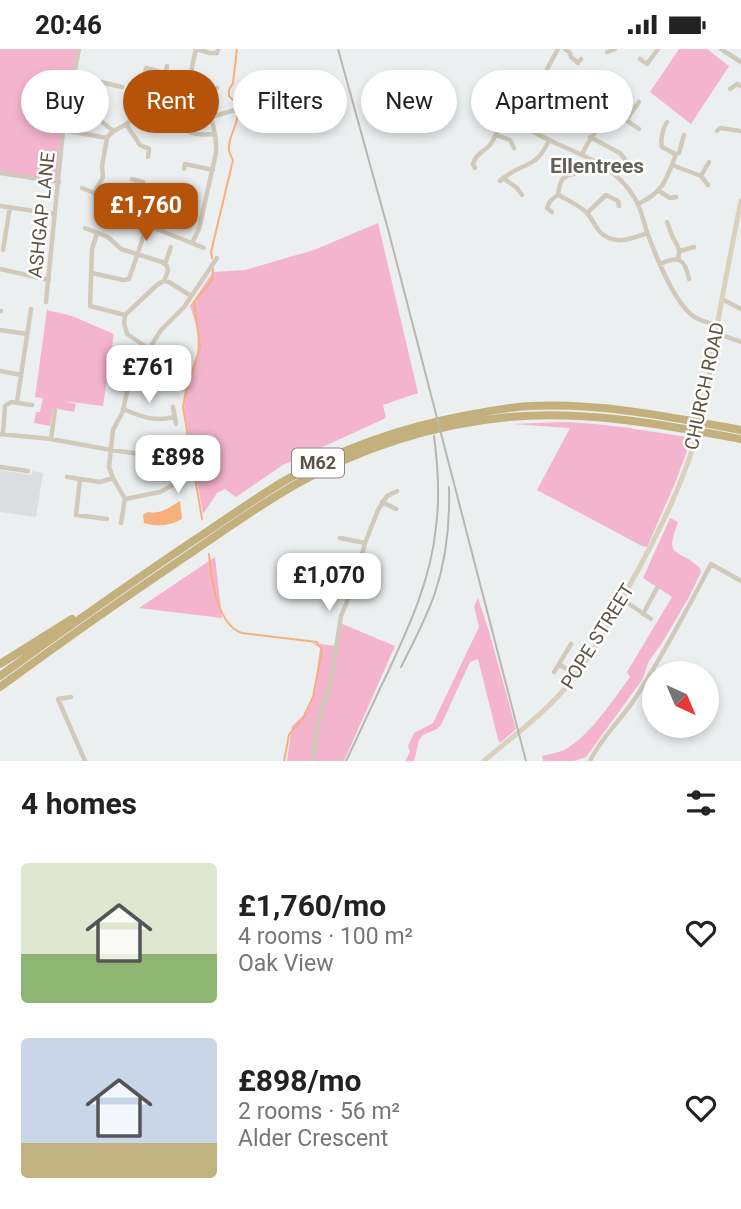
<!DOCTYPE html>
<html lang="en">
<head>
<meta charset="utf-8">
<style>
  :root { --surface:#fff; --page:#f2f2f2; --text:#222; --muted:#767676; --accent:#b45309 }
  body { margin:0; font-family:Roboto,sans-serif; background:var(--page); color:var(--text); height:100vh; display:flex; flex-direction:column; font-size:26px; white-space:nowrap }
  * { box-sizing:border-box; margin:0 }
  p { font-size:23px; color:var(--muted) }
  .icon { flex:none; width:38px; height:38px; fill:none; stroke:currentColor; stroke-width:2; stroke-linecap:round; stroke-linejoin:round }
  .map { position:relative; height:712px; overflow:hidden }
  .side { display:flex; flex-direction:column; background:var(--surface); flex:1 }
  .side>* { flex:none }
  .hud { position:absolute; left:21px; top:21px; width:700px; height:63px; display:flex; gap:14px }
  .needle { width:46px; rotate:136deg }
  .fabs { position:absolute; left:642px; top:612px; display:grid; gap:14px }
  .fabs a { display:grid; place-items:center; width:77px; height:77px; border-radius:50%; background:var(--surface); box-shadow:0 4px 10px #0003; font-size:35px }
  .price { position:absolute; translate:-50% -60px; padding:0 16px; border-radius:14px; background:#fff; color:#222; font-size:23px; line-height:46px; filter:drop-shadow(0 2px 4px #0008) }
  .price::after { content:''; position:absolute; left:50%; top:42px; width:21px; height:16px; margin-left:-10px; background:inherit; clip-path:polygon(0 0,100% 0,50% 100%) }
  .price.on { background:var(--accent); color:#fff }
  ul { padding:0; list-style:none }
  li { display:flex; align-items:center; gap:21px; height:175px; padding:0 21px }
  li span { display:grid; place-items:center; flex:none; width:196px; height:140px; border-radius:7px; color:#555 }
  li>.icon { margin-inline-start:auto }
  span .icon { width:84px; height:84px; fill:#fffc; stroke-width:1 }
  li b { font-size:30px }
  h2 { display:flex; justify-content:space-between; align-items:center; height:84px; padding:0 21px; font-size:30px }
  .tag { padding:0 24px; border-radius:32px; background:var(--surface); box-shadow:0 4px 10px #0003; font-size:24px; line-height:63px }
  .tag.on { background:var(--accent); color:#fff }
  .status { display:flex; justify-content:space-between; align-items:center; height:49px; padding:0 35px; background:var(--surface); direction:ltr }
  .status svg { height:19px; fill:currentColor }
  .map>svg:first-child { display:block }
  .education { fill:#dbdede }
  .green { fill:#f4b4cd }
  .water { fill:#f7b07b }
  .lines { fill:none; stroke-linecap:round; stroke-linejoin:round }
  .stream { stroke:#f7b07b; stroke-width:2 }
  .street { stroke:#d1cabb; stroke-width:4.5 }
  .secondary { stroke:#d9d1bc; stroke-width:5 }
  .highway { stroke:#c3b07d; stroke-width:8 }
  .rail { stroke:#b8b6ae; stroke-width:2 }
  .labels { text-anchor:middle; stroke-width:5; stroke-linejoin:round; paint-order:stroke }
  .shield { fill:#fff; stroke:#8d877b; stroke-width:2 }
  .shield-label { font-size:18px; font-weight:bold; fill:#5c5443 }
  .street-label { font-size:19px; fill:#5c5443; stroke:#fff }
  .neighbourhood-label { font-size:21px; font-weight:bold; fill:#626058; stroke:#fff }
</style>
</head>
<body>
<div class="status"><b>20:46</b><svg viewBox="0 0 49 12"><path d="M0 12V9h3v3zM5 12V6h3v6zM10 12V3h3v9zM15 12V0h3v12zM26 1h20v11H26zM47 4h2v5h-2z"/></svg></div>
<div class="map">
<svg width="741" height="712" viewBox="0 0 741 712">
  <rect width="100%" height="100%" fill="#eceff0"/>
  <!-- education -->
  <path class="education" d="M 0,421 L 31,426 L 32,422 L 43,424 L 36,468 L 0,463 Z"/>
  <!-- green -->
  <path class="green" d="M 0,0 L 78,0 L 62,79 L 58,130 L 55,131 L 0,122 Z
    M 679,0 L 707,0 L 729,17 L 691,75 L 650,43 Z
    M 378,174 L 418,344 L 383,356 L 386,369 L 283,416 L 236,448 L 225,440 L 217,444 L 203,465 L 184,359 L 188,334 L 197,307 L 198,281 L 190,257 L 213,223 L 245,221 L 314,201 Z
    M 47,261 L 72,267 L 114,285 L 103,357 L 63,352 L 76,355 L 74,363 L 53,359 L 50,377 L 34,374 L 36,363 L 40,363 L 43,349 L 35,348 Z
    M 562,373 C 606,374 649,382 692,389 L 675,434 L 647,498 L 642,497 L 537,441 L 570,379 L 512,375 Z
    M 670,469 L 678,473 C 664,512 677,497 700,519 L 701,523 L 689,548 L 662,594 L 649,612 L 642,631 L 586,708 L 574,712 L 543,712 L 542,707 C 549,705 557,704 564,701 C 588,689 614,650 630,628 L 627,623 L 672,548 L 643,529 Z
    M 215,508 L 222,569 L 139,559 Z
    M 478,549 L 488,579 L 516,680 L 500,694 L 498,690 L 478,610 L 470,613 L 441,676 L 437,680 L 423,686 L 419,691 L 414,712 L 405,712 L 410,703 L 408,697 L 414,684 L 433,674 L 479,578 L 474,557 Z
    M 340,574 L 395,597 L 344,712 L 287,712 L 292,677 L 305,665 L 311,655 L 314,645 L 320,599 L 312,594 L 336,597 Z"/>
  <!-- water -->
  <path class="water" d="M 180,452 L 182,470 C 170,477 157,478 144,474 L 143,466 L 148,463 C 160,466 170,458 180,452 Z"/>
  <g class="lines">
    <!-- stream -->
    <path class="stream" d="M 212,209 L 211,203 L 233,111 C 231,107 229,104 229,100 C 227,83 250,65 229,47 L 229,41 L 233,34 L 237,0
      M 202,470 L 183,358 L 186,342 L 200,298 L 194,253 L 212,231 L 213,220
      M 209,505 C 211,528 217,576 242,584 L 317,593 L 322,601 L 313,648 L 303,669 L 289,686 L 284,712"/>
    <!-- street -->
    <path class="street" d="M 196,0 L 210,4 L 217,4 L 218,0
      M 565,0 L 570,4 L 571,8 L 578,14 L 581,10
      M 721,0 L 741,13
      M 607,3 L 615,0
      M 640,10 L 647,15 L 658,0
      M 145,25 L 146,19 L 165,24
      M 75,27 L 122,38
      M 599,36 L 602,34 L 616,45
      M 166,40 L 164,32 L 167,17
      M 730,40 L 737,35 L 741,37
      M 201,45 L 207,41 L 217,39
      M 544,47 L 566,50 L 600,74
      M 522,49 L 540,60
      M 496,59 C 513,71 532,83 551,92 C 581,106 616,117 634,148 C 641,158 643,171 647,183 C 655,205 674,253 693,267 C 700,272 708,274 718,276
      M 610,60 L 639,80
      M 171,67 C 190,84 188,87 215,85
      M 211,68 L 235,61
      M 626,71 L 639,53
      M 101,72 L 112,81
      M 126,75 L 140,96 L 149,100 L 148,108
      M 527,78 L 542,55 L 547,20 L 558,0
      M 63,81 L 107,89 C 114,78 120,81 129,73 C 135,66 138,56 146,50 C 161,38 178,42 193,35
      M 717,82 L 720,79 L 741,82
      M 496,86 L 510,91 L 514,99
      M 590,88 L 620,104 L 632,119 L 635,119
      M 107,89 L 102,117 L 103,128 L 94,144 L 99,152 L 107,160 L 204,199
      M 675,105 L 679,104 L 684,86
      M 582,106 C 588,90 598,80 607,67 C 612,58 614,49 620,41
      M 672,116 L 701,127 L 709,113
      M 475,119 L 473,115 C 476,105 482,104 489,97 C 497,89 498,75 505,65
      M 184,120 L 185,115 L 213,121
      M 0,124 L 59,133
      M 701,127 L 708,136
      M 503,129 L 517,139 L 522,146
      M 132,130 L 143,133
      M 500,132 C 521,112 536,122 549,91
      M 82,139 L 94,144
      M 659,142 L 670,149 L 676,148
      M 558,146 C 568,151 579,156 587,164 C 592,170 595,177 600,183 C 614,197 631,190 647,184
      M 558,146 C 560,134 560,127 574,125
      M 638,155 C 662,144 666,132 675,108 L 675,105 L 662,98 C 660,91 663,79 667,73
      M 0,157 L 55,165
      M 552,163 L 547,159 C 549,152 552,150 558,146
      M 587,164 L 606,146 L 618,152 L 619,157
      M 130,169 C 135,156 135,145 137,132
      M 667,173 C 669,176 669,180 671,184 C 674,194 682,197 678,210
      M 85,179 L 108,188 L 121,200 L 162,213 L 167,217 L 168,222 L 164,232 L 158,235 L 125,266 L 124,274 L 127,285 L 166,311
      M 162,182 L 168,167 L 168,151 L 164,150
      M 97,184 L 92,200 L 90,257 L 125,266
      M 192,194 L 199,180 L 216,104 C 217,87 212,69 205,54 C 202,47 196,41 193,34 C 189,24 194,10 196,0
      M 3,201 L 10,158
      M 680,202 L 694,198
      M 165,215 L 171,198
      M 660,215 C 679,206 685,210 689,230
      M 0,220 L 49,231
      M 92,224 L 123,231 L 129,230 L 144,186
      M 164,232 L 169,233 L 191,247
      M 722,250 L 741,260
      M 46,253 L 63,81 L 79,0
      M 0,262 L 1,262
      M 0,281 L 27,285
      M 716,284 L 741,293
      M 0,322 L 21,326
      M 17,353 L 31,260
      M 173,358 L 176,375
      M 123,360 C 142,368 154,373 174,368
      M 0,385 L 51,390 L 111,401 L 177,410
      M 3,385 L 5,357 L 11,353 L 32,356
      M 51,390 L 55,361
      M 0,418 L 28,422
      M 144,425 L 146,406
      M 67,428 L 100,433 L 113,429
      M 80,430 L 76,466 L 107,470
      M 125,450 L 160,443 L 178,433 L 180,430 L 176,403
      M 382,453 L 396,460
      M 121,474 L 125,450 L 113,429 L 109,418 L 113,381 L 123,362 L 129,332 L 161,281 L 184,258 L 217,209
      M 340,489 L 365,494
      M 622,550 L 651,570
      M 643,565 L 657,539
      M 571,595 L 559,615 L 576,626
      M 554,623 L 559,615
      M 71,648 L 58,650 L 85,712
      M 313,712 L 316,683 L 332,626 L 341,567 L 353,538 L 365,494 L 378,461 L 387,447 L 397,442
      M 590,712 C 601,689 620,672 634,651 C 662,608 687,561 711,515 L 741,532"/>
    <!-- secondary -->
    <path class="secondary" d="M 484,712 C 509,690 537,671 560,645 C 585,618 603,584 621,552 C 654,493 686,433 702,367 C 707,345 710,321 713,299 C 722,249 731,201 741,152"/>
    <!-- highway -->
    <path class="highway" d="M 0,615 L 72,570
      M 0,627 C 61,583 123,539 187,496 C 219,475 251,452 284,432 C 342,399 403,378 468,366 C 489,362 509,358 531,357 C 602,354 671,368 741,381
      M 0,638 C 60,594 121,551 182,510 C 219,485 255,459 293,437 C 358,399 434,375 509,368 C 587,361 665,376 741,390"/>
    <!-- rail -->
    <path class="rail" d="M 338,0 L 389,184 L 526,712
      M 401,618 C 413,594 426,570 435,544 C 446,511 450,474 449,438
      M 346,712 C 360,683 373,654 387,625 C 409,578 431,530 436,478 C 440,448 438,417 434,387"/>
  </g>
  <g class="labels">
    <!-- shield labels -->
    <rect class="shield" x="292" y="399.5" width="52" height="29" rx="5"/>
    <g class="shield-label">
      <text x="318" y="420">M62</text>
    </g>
    <!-- street labels -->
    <g class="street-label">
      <text transform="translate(41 166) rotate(-84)" y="7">ASHGAP LANE</text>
      <text transform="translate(704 337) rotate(-78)" y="7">CHURCH ROAD</text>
      <text transform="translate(597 587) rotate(-58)" y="7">POPE STREET</text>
    </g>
    <!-- neighbourhood labels -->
    <g class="neighbourhood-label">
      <text x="597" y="124">Ellentrees</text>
    </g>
  </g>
</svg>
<div class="fabs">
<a><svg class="needle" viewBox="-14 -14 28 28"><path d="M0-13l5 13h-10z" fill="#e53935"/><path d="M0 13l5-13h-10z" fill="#767676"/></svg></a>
</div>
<b class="price on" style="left:146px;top:194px">£1,760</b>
<b class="price" style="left:149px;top:356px">£761</b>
<b class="price" style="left:178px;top:446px">£898</b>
<b class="price" style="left:329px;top:564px">£1,070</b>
<div class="hud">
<a class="tag">Buy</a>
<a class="tag on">Rent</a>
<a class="tag">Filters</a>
<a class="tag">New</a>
<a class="tag">Apartment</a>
</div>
</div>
<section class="side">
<h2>4 homes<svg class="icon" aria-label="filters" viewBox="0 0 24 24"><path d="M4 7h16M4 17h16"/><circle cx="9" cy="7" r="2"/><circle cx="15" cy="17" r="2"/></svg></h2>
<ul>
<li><span style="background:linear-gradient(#dfe7d0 65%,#8fb573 0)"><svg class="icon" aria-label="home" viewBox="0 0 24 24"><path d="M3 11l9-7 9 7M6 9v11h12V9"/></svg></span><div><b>£1,760/mo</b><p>4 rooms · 100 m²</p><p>Oak View</p></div><svg class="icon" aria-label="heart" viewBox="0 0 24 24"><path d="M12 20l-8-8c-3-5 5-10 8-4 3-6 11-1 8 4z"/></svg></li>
<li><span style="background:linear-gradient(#c9d6e8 75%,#c2b280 0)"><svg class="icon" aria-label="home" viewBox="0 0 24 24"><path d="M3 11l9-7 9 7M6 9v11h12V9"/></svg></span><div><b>£898/mo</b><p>2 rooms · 56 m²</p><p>Alder Crescent</p></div><svg class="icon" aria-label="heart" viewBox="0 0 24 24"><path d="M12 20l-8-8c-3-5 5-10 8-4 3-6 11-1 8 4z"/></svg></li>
</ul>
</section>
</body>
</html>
